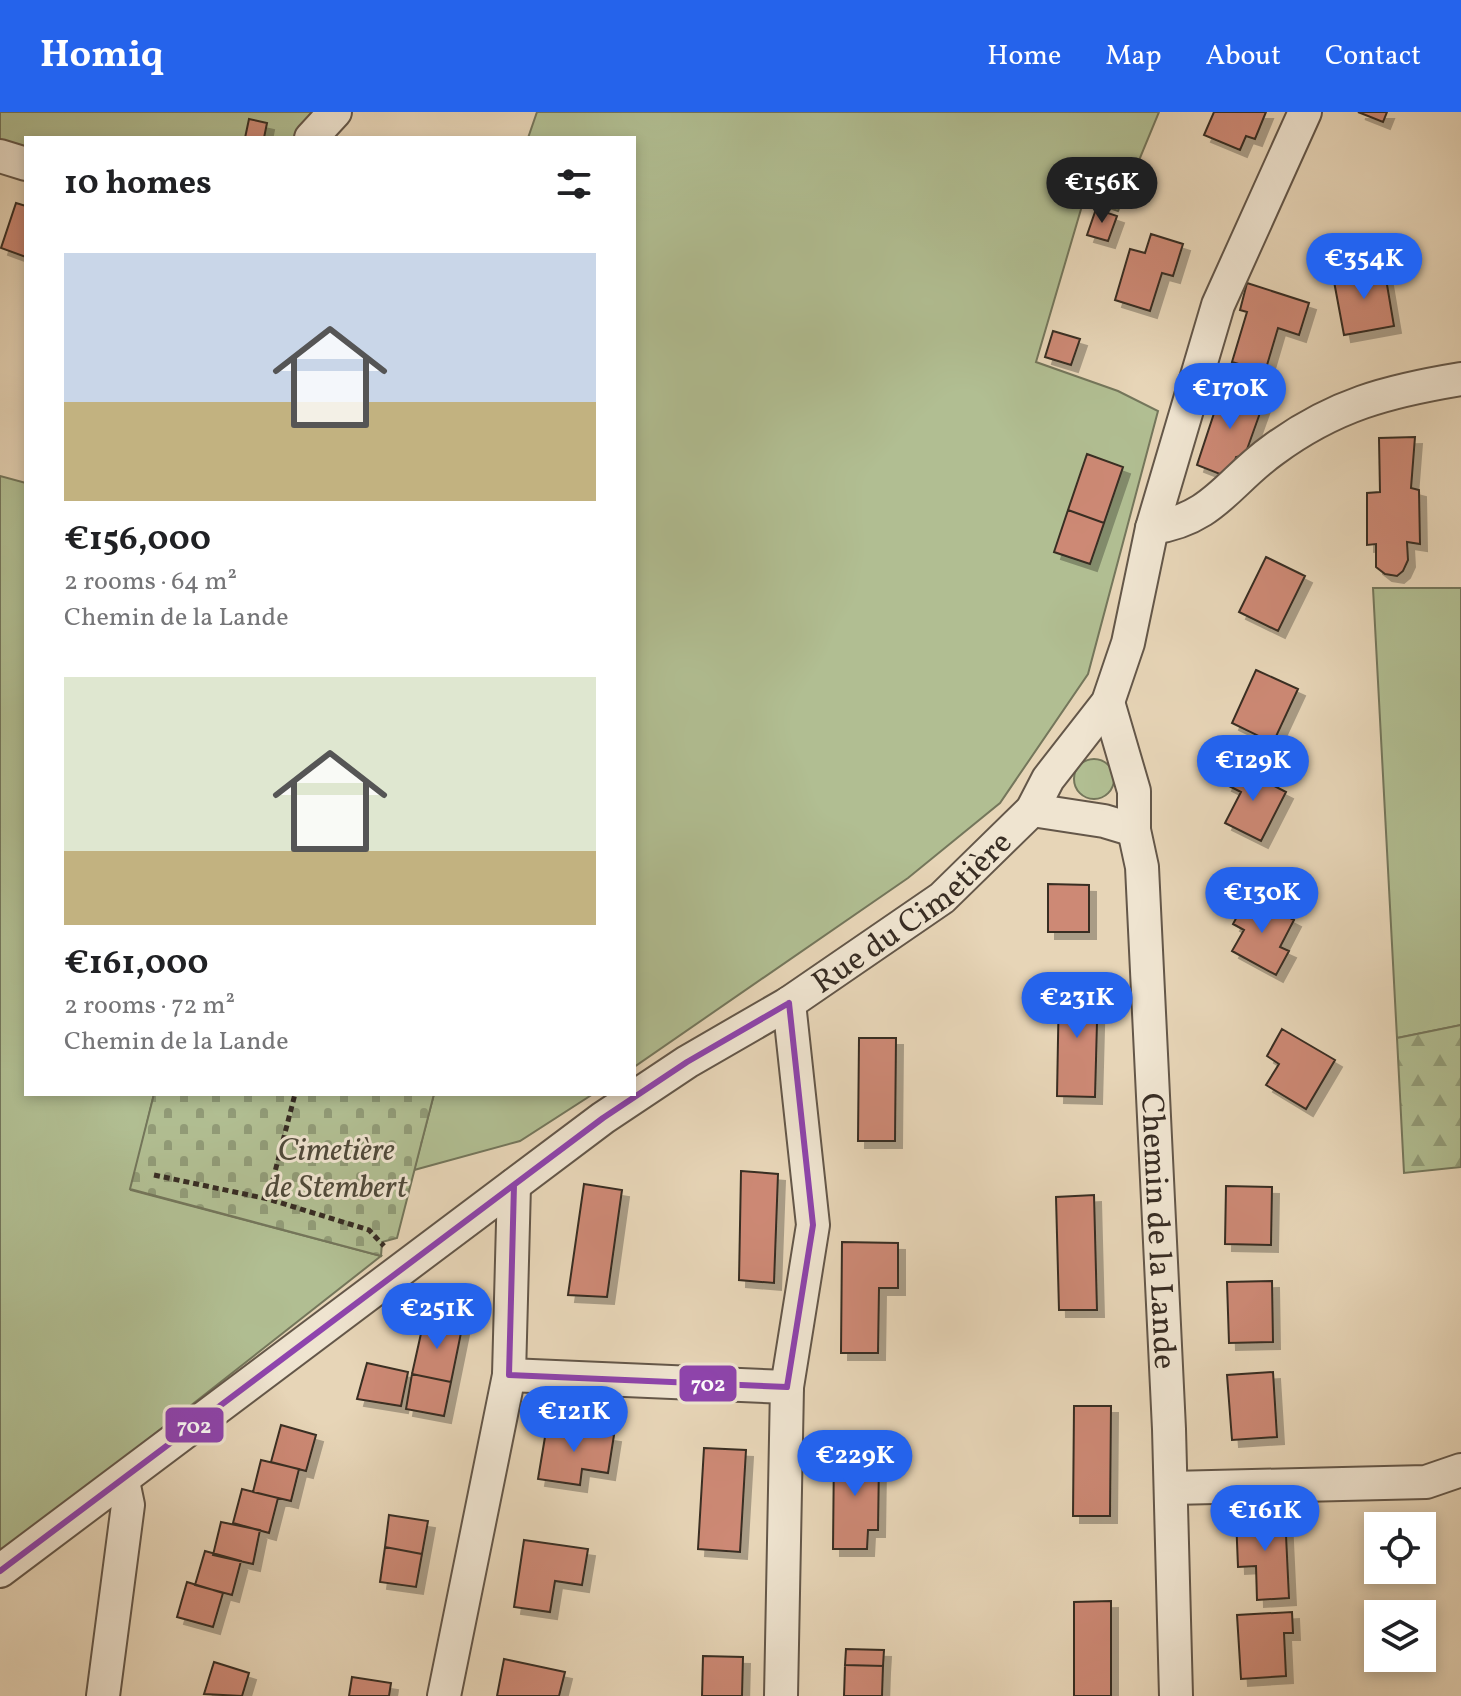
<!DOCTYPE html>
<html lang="en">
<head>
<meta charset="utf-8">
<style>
  :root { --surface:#fff; --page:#f6f6f6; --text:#202124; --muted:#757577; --accent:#2563eb }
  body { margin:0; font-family:Vollkorn,serif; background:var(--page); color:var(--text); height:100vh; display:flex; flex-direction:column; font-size:30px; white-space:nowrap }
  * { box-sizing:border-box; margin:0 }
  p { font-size:26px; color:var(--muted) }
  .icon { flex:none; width:44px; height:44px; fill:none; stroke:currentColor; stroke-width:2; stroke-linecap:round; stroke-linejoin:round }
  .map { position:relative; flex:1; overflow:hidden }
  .details { position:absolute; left:24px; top:24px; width:612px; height:960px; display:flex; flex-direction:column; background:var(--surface); border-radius:0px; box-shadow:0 4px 12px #0003 }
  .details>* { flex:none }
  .buttons { position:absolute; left:1364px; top:1400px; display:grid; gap:16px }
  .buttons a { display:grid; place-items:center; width:72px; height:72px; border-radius:0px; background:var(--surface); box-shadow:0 4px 12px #0003; font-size:40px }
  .price { position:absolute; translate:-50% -68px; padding:0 18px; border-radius:28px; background:var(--accent); color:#fff; font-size:26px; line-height:52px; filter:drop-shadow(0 2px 4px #0008) }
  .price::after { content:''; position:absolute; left:50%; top:48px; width:24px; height:18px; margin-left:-12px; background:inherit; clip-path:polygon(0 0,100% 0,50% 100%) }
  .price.selected { background:#222; color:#fff }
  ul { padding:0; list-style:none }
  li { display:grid; align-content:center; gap:16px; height:424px; padding:0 40px }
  li span { display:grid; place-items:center; height:248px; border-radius:0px; color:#555 }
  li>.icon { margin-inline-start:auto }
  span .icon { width:144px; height:144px; fill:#fffc; stroke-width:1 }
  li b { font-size:34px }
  h2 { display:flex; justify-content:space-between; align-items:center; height:96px; padding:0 40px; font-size:34px }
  header { display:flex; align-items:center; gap:48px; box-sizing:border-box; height:112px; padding:0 40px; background:var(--accent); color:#fff }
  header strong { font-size:38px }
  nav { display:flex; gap:44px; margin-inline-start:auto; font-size:28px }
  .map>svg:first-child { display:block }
  .grass { fill:#b1be92; stroke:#74765b; stroke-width:2 }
  .forest { fill:url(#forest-firs); stroke:#74765b; stroke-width:2 }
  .cemetery { fill:url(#cemetery-stones); stroke:#74765b; stroke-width:2 }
  .building { fill:#cd8974; stroke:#382d24; stroke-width:2; filter:url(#shadow) }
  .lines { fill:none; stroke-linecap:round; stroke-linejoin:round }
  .street-casing { stroke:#645749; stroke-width:36 }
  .path { stroke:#382d24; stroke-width:5; stroke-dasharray:6 4; stroke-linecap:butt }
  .street { stroke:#efe4d0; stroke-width:32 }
  .bus-1-casing { stroke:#efe4d0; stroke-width:12 }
  .bus-1 { stroke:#8e44ad; stroke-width:6 }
  .labels { text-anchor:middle; stroke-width:6; stroke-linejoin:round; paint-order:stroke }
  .street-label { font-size:32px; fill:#382d24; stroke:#efe4d0 }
  .park-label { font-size:32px; font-style:italic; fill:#504a3a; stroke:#efe4d0 }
  .line-badge { stroke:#efe4d0; stroke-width:3 }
  .badge-label { font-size:22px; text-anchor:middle; font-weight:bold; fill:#fff }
</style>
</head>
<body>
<header>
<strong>Homiq</strong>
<nav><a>Home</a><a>Map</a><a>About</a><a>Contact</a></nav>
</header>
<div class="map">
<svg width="1461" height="1584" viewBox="0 0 1461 1584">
  <defs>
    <pattern id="forest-firs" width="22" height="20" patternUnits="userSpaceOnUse" patternTransform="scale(2)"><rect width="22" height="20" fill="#b1be92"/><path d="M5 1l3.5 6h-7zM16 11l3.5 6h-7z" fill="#919b77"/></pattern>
    <pattern id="cemetery-stones" width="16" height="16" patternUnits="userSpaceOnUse" patternTransform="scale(2)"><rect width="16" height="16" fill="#b1be92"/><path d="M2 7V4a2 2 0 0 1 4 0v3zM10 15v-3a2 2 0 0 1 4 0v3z" fill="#919b77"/></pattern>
    <filter id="shadow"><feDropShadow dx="7" dy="7" stdDeviation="0" flood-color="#0004"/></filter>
  </defs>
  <rect width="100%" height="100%" fill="#e7d5b7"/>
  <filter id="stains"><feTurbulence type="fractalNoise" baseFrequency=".0025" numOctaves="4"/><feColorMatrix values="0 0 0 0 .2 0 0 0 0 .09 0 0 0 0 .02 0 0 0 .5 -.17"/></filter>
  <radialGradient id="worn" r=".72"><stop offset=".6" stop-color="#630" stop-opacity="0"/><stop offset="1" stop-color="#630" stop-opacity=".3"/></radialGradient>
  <!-- grass -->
  <path class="grass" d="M 0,0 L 320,0 L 293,26 L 26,26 L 26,41 L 0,34 Z
    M 537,0 L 1159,0 L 1118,99 L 1084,87 L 1036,250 L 1118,279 L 1158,299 L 1088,562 L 1000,691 L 908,766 L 634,955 L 634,26 L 528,26 Z
    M 0,364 L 26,371 L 26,982 L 154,982 L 131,1078 L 381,1144 L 40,1412 L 0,1438 Z
    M 1373,476 L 1461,476 L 1461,913 L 1397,926 Z
    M1074 667a20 20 0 1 1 40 0a20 20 0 1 1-40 0Z
    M 434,982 L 593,982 L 520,1029 L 414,1058 Z"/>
  <!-- forest -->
  <path class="forest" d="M 1461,913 L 1461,1055 L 1404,1061 L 1397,926 Z"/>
  <!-- cemetery -->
  <path class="cemetery" d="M 154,982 L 434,982 L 397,1126 L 382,1130 L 381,1144 L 130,1077 Z"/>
  <!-- building -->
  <path class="building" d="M 1214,0 L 1266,0 L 1255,27 L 1246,24 L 1240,38 L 1204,23 Z
    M 1358,0 L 1387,0 L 1383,10 Z
    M 249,7 L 267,11 L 264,26 L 245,26 Z
    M 16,91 L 26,94 L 26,145 L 1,136 Z
    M 1096,97 L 1117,104 L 1108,129 L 1087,123 Z
    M 1151,122 L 1183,132 L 1173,164 L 1162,161 L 1150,199 L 1115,188 L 1130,137 L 1145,141 Z
    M 1384,155 L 1394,214 L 1344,223 L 1333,164 Z
    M 1247,171 L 1309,191 L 1299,223 L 1278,216 L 1265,260 L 1232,250 L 1247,200 L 1240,198 Z
    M 1053,219 L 1080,227 L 1071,253 L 1045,245 Z
    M 1223,274 L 1265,287 L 1245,343 L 1236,345 L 1230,366 L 1197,353 Z
    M 1415,325 L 1411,376 L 1419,378 L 1420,432 L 1407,430 L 1408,448 L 1403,459 L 1397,464 L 1385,462 L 1376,455 L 1376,432 L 1367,433 L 1367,381 L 1380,380 L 1379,326 Z
    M 1087,342 L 1123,355 L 1104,411 L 1068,398 Z
    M 1068,398 L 1104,411 L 1090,452 L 1054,440 Z
    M 1266,445 L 1305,464 L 1278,519 L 1239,500 Z
    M 1256,558 L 1298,577 L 1273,631 L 1232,611 Z
    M 1234,653 L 1286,680 L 1261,729 L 1225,711 L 1241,680 L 1225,672 Z
    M 1048,772 L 1089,773 L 1089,820 L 1048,820 Z
    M 1248,784 L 1294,808 L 1280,835 L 1289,839 L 1276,863 L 1232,839 L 1244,818 L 1233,812 Z
    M 1059,872 L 1098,873 L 1095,985 L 1057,984 Z
    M 1282,917 L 1335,948 L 1306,997 L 1266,973 L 1279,952 L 1267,944 Z
    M 859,926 L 896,926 L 895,1029 L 858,1029 Z
    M 741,1059 L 778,1062 L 774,1171 L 739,1168 Z
    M 584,1072 L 622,1078 L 607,1185 L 568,1183 Z
    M 1226,1074 L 1272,1075 L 1271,1133 L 1225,1132 Z
    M 1094,1083 L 1097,1198 L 1059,1198 L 1056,1085 Z
    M 842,1130 L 898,1131 L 898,1176 L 879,1176 L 878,1241 L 841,1241 Z
    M 1272,1169 L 1273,1230 L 1229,1231 L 1227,1170 Z
    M 424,1208 L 462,1216 L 451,1270 L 412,1262 Z
    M 367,1251 L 408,1260 L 401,1294 L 357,1287 Z
    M 1273,1260 L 1277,1325 L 1232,1328 L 1227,1263 Z
    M 412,1262 L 451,1270 L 444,1304 L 406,1297 Z
    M 1074,1294 L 1111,1294 L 1110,1404 L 1073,1404 Z
    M 281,1313 L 316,1323 L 306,1359 L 271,1350 Z
    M 547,1313 L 614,1323 L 608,1361 L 582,1357 L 580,1373 L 538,1367 Z
    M 704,1336 L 746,1338 L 740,1440 L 698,1437 Z
    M 834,1336 L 870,1336 L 870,1350 L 879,1350 L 878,1418 L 868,1418 L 867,1437 L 833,1437 Z
    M 261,1348 L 299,1357 L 291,1389 L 253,1380 Z
    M 242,1377 L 278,1386 L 269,1421 L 233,1411 Z
    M 1285,1402 L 1289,1486 L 1257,1488 L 1256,1454 L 1238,1455 L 1236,1405 Z
    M 389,1403 L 428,1409 L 422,1442 L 385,1435 Z
    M 221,1410 L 260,1418 L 253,1452 L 213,1443 Z
    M 524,1428 L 588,1437 L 582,1473 L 555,1469 L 550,1500 L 514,1495 Z
    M 385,1435 L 422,1442 L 416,1475 L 380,1470 Z
    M 205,1439 L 241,1449 L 232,1483 L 195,1473 Z
    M 187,1470 L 223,1481 L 213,1515 L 177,1505 Z
    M 1111,1489 L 1111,1584 L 1074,1584 L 1074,1490 Z
    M 1292,1500 L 1293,1521 L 1284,1521 L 1286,1564 L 1241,1567 L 1237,1503 Z
    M 846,1537 L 884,1538 L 883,1554 L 845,1553 Z
    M 703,1544 L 743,1545 L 742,1584 L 702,1584 Z
    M 504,1547 L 565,1560 L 559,1584 L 497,1584 Z
    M 214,1550 L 249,1561 L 242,1584 L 204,1582 Z
    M 845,1553 L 883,1554 L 882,1584 L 844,1584 Z
    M 352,1565 L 391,1571 L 389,1584 L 349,1584 Z"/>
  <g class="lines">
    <defs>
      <g id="street">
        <path d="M 311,26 L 335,0"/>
        <path d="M 0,44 L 26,52"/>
        <path d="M 1152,416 C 1214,407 1228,370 1273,338 C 1334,293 1388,279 1461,267"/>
        <path id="s1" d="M 1108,590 L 1134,679 L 1134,718 L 1142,755 L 1169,1317 L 1176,1584"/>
        <path d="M 1032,698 L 1104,709 L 1134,718"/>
        <path d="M 509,1263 L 787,1275"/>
        <path d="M 1171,1376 L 1426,1370 L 1461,1358"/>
        <path id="s2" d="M 0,1459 L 603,1006 L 687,950 L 789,891 L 942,786 L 1032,698 L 1048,667 L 1108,590 L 1128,531 L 1152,416 L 1218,193 L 1305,0"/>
        <path d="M 103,1584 L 128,1393 L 123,1369"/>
        <path d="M 444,1584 L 509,1263 L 514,1073"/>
        <path d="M 781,1584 L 787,1275 L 813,1113 L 789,891"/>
      </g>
    </defs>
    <!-- street casing -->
    <use href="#street" class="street-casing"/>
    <!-- path -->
    <path class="path" d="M 154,1063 L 268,1087 L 369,1118 L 384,1134
      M 268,1087 L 295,982"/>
    <!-- street -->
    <use href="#street" class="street"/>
    <defs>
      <path id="bus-1" d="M 509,1263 L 787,1275
        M 509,1263 L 514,1073
        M 787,1275 L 813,1113 L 789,891
        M 0,1459 L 603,1006 L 687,950 L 789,891"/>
    </defs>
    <!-- bus-1 casing -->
    <use href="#bus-1" class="bus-1-casing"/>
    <!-- bus-1 -->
    <use href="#bus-1" class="bus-1"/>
  </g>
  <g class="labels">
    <!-- street labels -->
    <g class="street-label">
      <text dy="11" stroke="none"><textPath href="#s2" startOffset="1126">Rue du Cimetière</textPath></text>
      <text dy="11" stroke="none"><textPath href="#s1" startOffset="534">Chemin de la Lande</textPath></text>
    </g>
    <!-- park labels -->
    <g class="park-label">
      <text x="336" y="1048">Cimetière<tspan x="336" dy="37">de Stembert</tspan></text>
    </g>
  </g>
  <g class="line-badge">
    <rect x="678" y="1252" width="60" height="39" rx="8" fill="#8e44ad"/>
    <rect x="164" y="1294" width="61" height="38" rx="8" fill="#8e44ad"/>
  </g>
  <g class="badge-label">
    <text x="708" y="1279">702</text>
    <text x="194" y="1321">702</text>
  </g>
  <rect width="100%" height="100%" filter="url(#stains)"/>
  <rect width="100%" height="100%" fill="url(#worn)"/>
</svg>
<div class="buttons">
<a><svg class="icon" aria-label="locate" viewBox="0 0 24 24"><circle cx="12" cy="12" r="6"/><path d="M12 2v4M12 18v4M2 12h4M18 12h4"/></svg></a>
<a><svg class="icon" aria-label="layers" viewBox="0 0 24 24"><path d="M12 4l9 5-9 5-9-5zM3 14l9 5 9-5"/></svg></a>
</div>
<b class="price selected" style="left:1102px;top:113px">€156K</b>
<b class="price" style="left:1364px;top:189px">€354K</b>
<b class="price" style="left:1230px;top:319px">€170K</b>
<b class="price" style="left:1253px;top:691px">€129K</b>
<b class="price" style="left:1262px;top:823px">€130K</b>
<b class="price" style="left:1077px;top:928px">€231K</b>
<b class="price" style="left:437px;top:1239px">€251K</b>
<b class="price" style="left:574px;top:1342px">€121K</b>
<b class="price" style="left:855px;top:1386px">€229K</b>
<b class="price" style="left:1265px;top:1441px">€161K</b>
<section class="details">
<h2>10 homes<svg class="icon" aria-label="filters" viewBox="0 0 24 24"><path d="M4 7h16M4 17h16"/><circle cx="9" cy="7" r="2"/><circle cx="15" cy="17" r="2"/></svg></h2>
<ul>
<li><span style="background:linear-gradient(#c9d6e8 60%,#c2b280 0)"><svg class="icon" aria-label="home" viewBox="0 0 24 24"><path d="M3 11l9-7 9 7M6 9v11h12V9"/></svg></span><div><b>€156,000</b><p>2 rooms · 64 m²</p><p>Chemin de la Lande</p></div></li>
<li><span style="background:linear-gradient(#dfe7d0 70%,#c2b280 0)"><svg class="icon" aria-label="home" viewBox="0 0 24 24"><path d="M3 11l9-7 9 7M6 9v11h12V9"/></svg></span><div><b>€161,000</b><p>2 rooms · 72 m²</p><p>Chemin de la Lande</p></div></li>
</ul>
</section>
</div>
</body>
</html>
